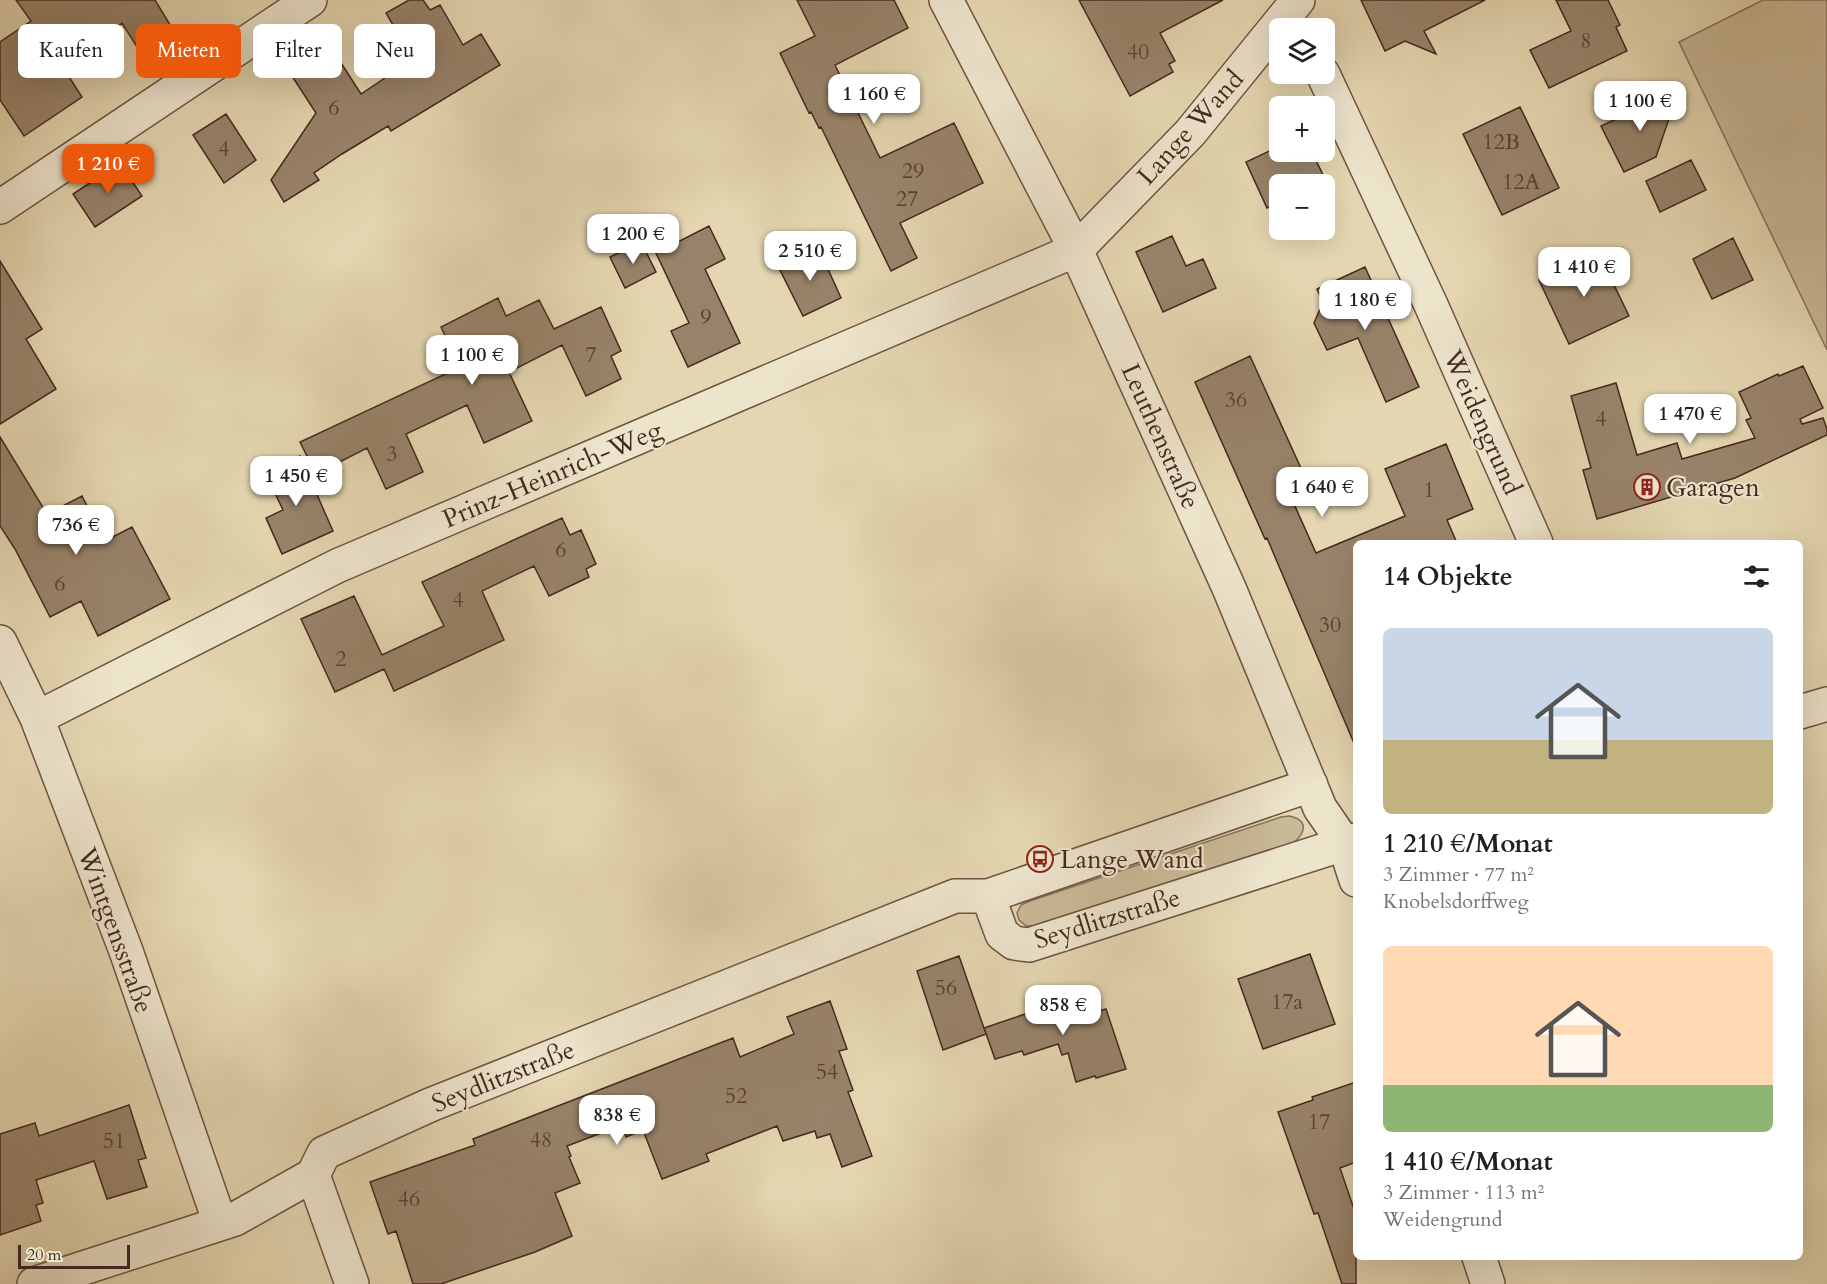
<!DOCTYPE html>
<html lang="de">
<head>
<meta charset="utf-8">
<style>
  :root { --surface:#fff; --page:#f2f2f2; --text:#202124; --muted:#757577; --accent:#ea580c }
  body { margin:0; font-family:Cardo,serif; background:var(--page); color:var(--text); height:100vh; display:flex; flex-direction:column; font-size:22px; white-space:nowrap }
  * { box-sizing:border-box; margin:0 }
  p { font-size:20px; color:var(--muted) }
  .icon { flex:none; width:33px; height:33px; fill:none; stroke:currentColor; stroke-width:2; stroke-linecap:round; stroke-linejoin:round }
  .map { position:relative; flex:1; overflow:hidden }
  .drawer { position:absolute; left:1353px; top:540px; width:450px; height:720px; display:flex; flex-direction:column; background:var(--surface); border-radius:9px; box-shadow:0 6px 24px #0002 }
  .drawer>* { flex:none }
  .top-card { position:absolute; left:18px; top:24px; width:570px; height:54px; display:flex; gap:12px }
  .controls { position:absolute; left:1269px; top:18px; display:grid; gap:12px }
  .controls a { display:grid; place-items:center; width:66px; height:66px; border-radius:9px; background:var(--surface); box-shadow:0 6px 24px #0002; font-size:30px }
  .scale { position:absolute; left:18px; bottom:15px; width:112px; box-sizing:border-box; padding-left:6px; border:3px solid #45291f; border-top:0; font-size:16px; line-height:21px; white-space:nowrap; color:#45291f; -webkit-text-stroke:4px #ede4cc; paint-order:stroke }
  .price { position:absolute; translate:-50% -51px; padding:0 14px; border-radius:12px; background:#fff; color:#222; font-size:20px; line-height:39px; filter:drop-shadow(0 2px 3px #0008) }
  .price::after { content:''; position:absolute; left:50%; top:36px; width:18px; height:14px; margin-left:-9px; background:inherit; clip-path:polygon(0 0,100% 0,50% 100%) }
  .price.active { background:var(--accent); color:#fff }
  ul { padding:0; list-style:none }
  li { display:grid; align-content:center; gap:12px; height:318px; padding:0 30px }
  li span { display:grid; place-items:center; height:186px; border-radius:9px; color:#555 }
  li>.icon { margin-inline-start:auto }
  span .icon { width:108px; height:108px; fill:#fffc; stroke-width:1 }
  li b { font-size:26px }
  h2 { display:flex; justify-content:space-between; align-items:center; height:72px; padding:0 30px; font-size:26px }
  .tag { padding:0 21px; border-radius:9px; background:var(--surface); box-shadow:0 6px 24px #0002; font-size:21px; line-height:54px }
  .tag.active { background:var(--accent); color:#fff }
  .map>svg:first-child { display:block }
  .green { fill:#c9b997; stroke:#87715b; stroke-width:1.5 }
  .building { fill:#98836a; stroke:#45291f; stroke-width:1.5 }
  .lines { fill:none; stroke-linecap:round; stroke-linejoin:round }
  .minor-casing { stroke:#6d5443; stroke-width:36 }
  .minor { stroke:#ede4cc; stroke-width:33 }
  .labels { text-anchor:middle; stroke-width:4.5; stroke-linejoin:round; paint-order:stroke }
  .number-label { font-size:22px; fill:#5a4032 }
  .street-label { font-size:26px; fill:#45291f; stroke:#ede4cc }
  .poi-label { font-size:26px; fill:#45291f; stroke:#ede4cc; text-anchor:start }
</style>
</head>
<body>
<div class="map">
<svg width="1827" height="1284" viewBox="0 0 1827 1284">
  <rect width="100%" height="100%" fill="#e4d6b0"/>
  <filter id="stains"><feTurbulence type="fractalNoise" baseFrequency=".00333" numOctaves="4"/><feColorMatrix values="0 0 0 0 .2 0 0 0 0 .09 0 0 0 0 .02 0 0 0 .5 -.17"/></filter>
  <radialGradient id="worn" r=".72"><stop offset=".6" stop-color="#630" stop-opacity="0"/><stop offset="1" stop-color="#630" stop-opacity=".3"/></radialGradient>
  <!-- green -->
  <path class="green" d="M 1763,0 L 1827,0 L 1827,350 L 1679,42 Z
    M 1289,816 C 1309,820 1306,833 1293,843 L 1033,926 L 1026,926 L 1019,920 L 1017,913 L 1021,905 L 1030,901 L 1281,817 Z"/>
  <!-- building -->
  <path class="building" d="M 16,0 L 155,0 L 172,28 L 139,50 L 122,23 L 62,66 L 82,97 L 24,136 L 0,100 L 0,42 L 31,21 Z
    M 409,0 L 423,0 L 430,10 L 440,5 L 463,45 L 481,34 L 500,65 L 391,131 L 388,126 L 342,154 L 314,173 L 319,180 L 284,202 L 271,180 L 316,113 L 290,73 L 324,52 L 331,63 L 338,58 L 361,94 L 413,59 L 386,13 Z
    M 797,0 L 894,0 L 908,28 L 835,65 L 880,158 L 954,123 L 983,183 L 900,223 L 917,258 L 891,271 L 821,127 L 819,128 L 811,112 L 809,113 L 780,53 L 815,36 Z
    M 1079,0 L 1223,0 L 1160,33 L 1175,61 L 1169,64 L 1173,72 L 1130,96 Z
    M 1361,0 L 1485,0 L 1424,31 L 1436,54 L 1405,41 L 1385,51 Z
    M 1556,0 L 1608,0 L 1620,25 L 1616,27 L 1627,51 L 1549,88 L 1530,50 L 1571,31 Z
    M 1679,89 L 1656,157 L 1624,172 L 1601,126 Z
    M 1520,107 L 1559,188 L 1502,215 L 1463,134 Z
    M 226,114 L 256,160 L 224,183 L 193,135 Z
    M 1280,146 L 1280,152 L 1312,152 L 1326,181 L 1318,184 L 1280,184 L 1280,203 L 1267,208 L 1246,162 Z
    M 1691,160 L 1706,190 L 1660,212 L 1646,181 Z
    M 120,163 L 142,196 L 95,227 L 73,194 Z
    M 709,226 L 725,259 L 705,269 L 740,343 L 688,367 L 671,331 L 689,323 L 656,253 Z
    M 1172,236 L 1186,266 L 1203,259 L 1216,288 L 1163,312 L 1136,252 Z
    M 1733,238 L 1753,280 L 1712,299 L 1693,259 Z
    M 641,242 L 656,272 L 625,288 L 610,257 Z
    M 818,247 L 841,298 L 803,316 L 778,266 Z
    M 1598,252 L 1629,316 L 1569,344 L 1539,280 Z
    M 0,261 L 42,329 L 26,339 L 56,389 L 0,424 Z
    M 1365,267 L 1419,387 L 1386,402 L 1358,338 L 1327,350 L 1314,323 L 1323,302 L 1317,289 Z
    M 498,298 L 506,316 L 539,300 L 554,329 L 601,307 L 621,351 L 611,356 L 621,379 L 586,396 L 562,345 L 509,372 L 532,421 L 484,443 L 467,405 L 406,434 L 423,472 L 386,489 L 367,448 L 316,474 L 300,442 L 452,371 L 450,368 L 459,364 L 441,327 Z
    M 1250,356 L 1304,475 L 1285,484 L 1316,553 L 1405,516 L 1385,469 L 1446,444 L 1473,509 L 1447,520 L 1457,543 L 1356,543 L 1356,748 L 1267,538 L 1265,539 L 1195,382 Z
    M 1803,366 L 1823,408 L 1800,419 L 1802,424 L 1823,418 L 1827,429 L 1827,435 L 1735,478 L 1597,519 L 1583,470 L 1591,468 L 1571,396 L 1616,383 L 1637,455 L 1677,443 L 1682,459 L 1755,438 L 1746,420 L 1751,418 L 1739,392 L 1778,374 L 1779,376 Z
    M 0,437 L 47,514 L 82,496 L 105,541 L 132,527 L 170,599 L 98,636 L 81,601 L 50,617 L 15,549 L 0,526 Z
    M 300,456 L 333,531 L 282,554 L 266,518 L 283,510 L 265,472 Z
    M 562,518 L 570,535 L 581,530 L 596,564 L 586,569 L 589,577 L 549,596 L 534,566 L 482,591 L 504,640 L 394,691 L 384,669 L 335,692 L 301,619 L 354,596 L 382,655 L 444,626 L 422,582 Z
    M 1310,954 L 1335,1024 L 1263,1049 L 1238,979 Z
    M 959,956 L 986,1034 L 943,1050 L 917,971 Z
    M 1090,992 L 1096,1012 L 1106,1009 L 1126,1069 L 1096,1078 L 1095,1076 L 1076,1082 L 1068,1053 L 1062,1055 L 1058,1044 L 1024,1055 L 1022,1051 L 995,1059 L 984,1028 Z
    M 830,1001 L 847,1049 L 839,1051 L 853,1090 L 848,1092 L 872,1156 L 842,1167 L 830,1134 L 817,1138 L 815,1131 L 783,1141 L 777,1126 L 706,1154 L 709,1161 L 662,1179 L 643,1130 L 626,1137 L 622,1125 L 567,1146 L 571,1156 L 569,1157 L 580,1183 L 555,1193 L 572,1236 L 535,1252 L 441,1284 L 413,1284 L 396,1231 L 388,1234 L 370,1182 L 475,1145 L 473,1139 L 733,1038 L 740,1057 L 794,1034 L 787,1017 Z
    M 1356,1082 L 1356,1162 L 1340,1168 L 1356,1215 L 1356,1284 L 1342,1284 L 1318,1213 L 1314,1214 L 1278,1112 L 1313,1100 L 1312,1097 Z
    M 129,1105 L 146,1158 L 138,1160 L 147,1187 L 107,1199 L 94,1161 L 36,1180 L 43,1203 L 36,1205 L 41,1221 L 0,1235 L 0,1134 L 35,1123 L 39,1136 Z"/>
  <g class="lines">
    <defs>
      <path id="minor" d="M 946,0 L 1076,250 L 1229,588 L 1320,808 L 1344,843 L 1356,880
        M 1323,74 L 1431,305 L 1536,543
        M 0,207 L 310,0
        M 0,642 L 37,718 L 126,951 L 220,1223
        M 1800,712 L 1827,704
        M 37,718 L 337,566 L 1076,250 L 1190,133 L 1298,0
        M 988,896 L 1002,934 L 1014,943 L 1029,945 L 1356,840
        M 313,1175 L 352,1284
        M 1479,1257 L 1488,1284
        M 34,1284 L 235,1219 L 313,1175 L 324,1153 L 430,1105 L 955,896 L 988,896 L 1311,785"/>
    </defs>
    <!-- minor casing -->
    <use href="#minor" class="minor-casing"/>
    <!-- minor -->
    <use href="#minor" class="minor"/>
  </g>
  <!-- icons -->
  <defs>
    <symbol id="building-ring" viewBox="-11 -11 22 22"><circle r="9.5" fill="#ede4cc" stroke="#8f2418" stroke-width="1.5"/><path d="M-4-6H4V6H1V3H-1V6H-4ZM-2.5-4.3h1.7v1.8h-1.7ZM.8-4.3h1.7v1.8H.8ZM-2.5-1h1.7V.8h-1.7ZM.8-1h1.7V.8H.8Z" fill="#8f2418"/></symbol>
    <symbol id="bus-ring" viewBox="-11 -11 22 22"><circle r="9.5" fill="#ede4cc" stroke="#8f2418" stroke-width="1.5"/><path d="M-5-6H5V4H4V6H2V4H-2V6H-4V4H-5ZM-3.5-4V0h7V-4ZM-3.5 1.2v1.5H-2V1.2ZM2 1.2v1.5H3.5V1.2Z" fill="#8f2418"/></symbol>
  </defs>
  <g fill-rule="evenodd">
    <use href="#building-ring" x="1632" y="472" width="30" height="30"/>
    <use href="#bus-ring" x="1025" y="844" width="30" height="30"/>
  </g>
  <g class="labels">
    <!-- number labels -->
    <g class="number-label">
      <text x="1586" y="48">8</text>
      <text x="1138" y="59">40</text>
      <text x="334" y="115">6</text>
      <text x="1501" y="149">12B</text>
      <text x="224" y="156">4</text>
      <text x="913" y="178">29</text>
      <text x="1521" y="189">12A</text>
      <text x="907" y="206">27</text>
      <text x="706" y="324">9</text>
      <text x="591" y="362">7</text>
      <text x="1236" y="407">36</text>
      <text x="1601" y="426">4</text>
      <text x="392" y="461">3</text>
      <text x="1429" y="497">1</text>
      <text x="561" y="557">6</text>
      <text x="60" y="591">6</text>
      <text x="458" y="607">4</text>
      <text x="1330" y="632">30</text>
      <text x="341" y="666">2</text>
      <text x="946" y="995">56</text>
      <text x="1287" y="1009">17a</text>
      <text x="827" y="1079">54</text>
      <text x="736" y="1103">52</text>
      <text x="1319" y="1129">17</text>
      <text x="541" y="1147">48</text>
      <text x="114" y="1148">51</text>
      <text x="409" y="1206">46</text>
    </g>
    <!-- street labels -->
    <g class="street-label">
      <text transform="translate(1190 127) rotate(-48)" y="9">Lange Wand</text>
      <text transform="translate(1483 422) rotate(66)" y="9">Weidengrund</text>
      <text transform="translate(1161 436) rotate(66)" y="9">Leuthenstraße</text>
      <text transform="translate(552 474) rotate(-23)" y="9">Prinz-Heinrich-Weg</text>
      <text transform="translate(1107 918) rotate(-17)" y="9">Seydlitzstraße</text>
      <text transform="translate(116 930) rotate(70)" y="9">Wintgensstraße</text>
      <text transform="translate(503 1076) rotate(-22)" y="9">Seydlitzstraße</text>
    </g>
    <!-- poi labels -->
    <g class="poi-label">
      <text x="1666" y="496">Garagen</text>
      <text x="1060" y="868">Lange Wand</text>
    </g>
  </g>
  <rect width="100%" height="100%" filter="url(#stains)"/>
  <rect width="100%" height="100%" fill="url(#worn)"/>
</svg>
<div class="controls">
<a><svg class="icon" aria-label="layers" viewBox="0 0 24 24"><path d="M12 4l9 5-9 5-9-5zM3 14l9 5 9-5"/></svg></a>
<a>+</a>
<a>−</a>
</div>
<div class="scale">20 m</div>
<b class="price" style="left:874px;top:125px">1 160 €</b>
<b class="price" style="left:1640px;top:132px">1 100 €</b>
<b class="price active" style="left:108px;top:195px">1 210 €</b>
<b class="price" style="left:633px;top:265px">1 200 €</b>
<b class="price" style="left:810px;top:282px">2 510 €</b>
<b class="price" style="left:1584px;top:298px">1 410 €</b>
<b class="price" style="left:1365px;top:331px">1 180 €</b>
<b class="price" style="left:472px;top:386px">1 100 €</b>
<b class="price" style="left:1690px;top:445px">1 470 €</b>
<b class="price" style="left:296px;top:507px">1 450 €</b>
<b class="price" style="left:1322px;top:518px">1 640 €</b>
<b class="price" style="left:76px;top:556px">736 €</b>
<b class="price" style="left:1063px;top:1036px">858 €</b>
<b class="price" style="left:617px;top:1146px">838 €</b>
<div class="top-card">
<a class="tag">Kaufen</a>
<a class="tag active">Mieten</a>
<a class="tag">Filter</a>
<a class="tag">Neu</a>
</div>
<section class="drawer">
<h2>14 Objekte<svg class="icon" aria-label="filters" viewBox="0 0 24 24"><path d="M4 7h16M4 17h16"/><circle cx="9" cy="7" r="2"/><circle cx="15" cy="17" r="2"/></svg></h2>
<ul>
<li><span style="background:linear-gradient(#c9d6e8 60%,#c2b280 0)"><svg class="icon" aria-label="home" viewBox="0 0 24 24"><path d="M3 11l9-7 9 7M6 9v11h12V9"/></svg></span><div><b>1 210 €/Monat</b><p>3 Zimmer · 77 m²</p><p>Knobelsdorffweg</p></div></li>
<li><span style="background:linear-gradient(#ffd9b3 75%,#8fb573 0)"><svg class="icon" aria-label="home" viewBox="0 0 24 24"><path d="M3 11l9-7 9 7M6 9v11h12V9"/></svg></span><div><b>1 410 €/Monat</b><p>3 Zimmer · 113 m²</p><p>Weidengrund</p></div></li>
</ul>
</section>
</div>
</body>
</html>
